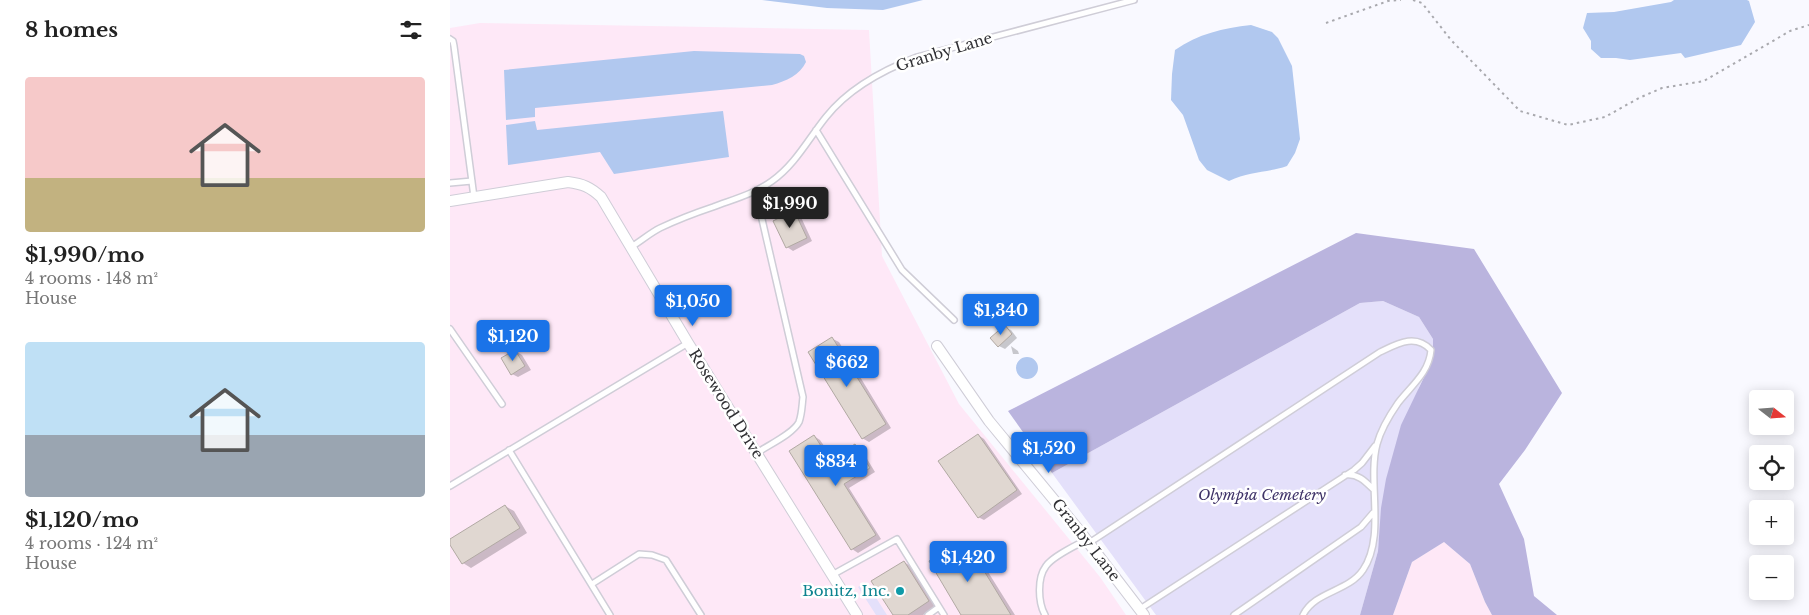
<!DOCTYPE html>
<html lang="en">
<head>
<meta charset="utf-8">
<style>
  :root { --surface:#fff; --page:#f6f6f6; --text:#222; --muted:#767676; --accent:#1a73e8 }
  body { margin:0; font-family:"Libre Baskerville",serif; background:var(--page); color:var(--text); height:100vh; display:flex; flex-direction:column; font-size:19px; white-space:nowrap }
  * { box-sizing:border-box; margin:0 }
  p { font-size:16px; color:var(--muted) }
  .icon { flex:none; width:28px; height:28px; fill:none; stroke:currentColor; stroke-width:2; stroke-linecap:round; stroke-linejoin:round }
  .map { position:relative; flex:1; overflow:hidden }
  .sheet { display:flex; flex-direction:column; background:var(--surface); width:450px }
  .sheet>* { flex:none }
  .needle { width:32px; rotate:107deg }
  .controls { position:absolute; left:1299px; top:390px; display:grid; gap:10px }
  .controls a { display:grid; place-items:center; width:45px; height:45px; border-radius:5px; background:var(--surface); box-shadow:0 2px 12px #0003; font-size:25px }
  .price { position:absolute; translate:-50% -42px; padding:0 11px; border-radius:5px; background:var(--accent); color:#fff; font-size:16px; line-height:32px; filter:drop-shadow(0 1px 2px #0008) }
  .price::after { content:''; position:absolute; left:50%; top:30px; width:15px; height:11px; margin-left:-8px; background:inherit; clip-path:polygon(0 0,100% 0,50% 100%) }
  .price.on { background:#222; color:#fff }
  ul { padding:0; list-style:none }
  li { display:grid; align-content:center; gap:10px; height:265px; padding:0 25px }
  li span { display:grid; place-items:center; height:155px; border-radius:5px; color:#555 }
  li>.icon { margin-inline-start:auto }
  span .icon { width:90px; height:90px; fill:#fffc; stroke-width:1 }
  li b { font-size:21px }
  h2 { display:flex; justify-content:space-between; align-items:center; height:60px; padding:0 25px; font-size:21px }
  main { display:flex; flex:1; min-height:0 }
  .map>svg:first-child { display:block }
  .industrial { fill:#fee8f7 }
  .green { fill:#e4e0fa }
  .forest { fill:#bab4de }
  .water { fill:#b1c8ef }
  .shadow { fill:#0003 }
  .building { fill:#e0d7d1; stroke:#b1a9a3 }
  .lines { fill:none; stroke-linecap:round; stroke-linejoin:round }
  .lane-casing { stroke:#cfcdd7; stroke-width:8 }
  .street-casing { stroke:#cfcdd7; stroke-width:12 }
  .path { stroke:#a9a9ae; stroke-width:2; stroke-dasharray:2.5 4; stroke-linecap:butt }
  .lane { stroke:#fff; stroke-width:5 }
  .street { stroke:#fff; stroke-width:10 }
  .culture-dot { fill:#0f9aa8; stroke:#fff; stroke-width:2 }
  .labels { text-anchor:middle; stroke-width:5; stroke-linejoin:round; paint-order:stroke }
  .street-label { font-size:15px; fill:#303034; stroke:#fff }
  .park-label { font-size:15px; font-style:italic; fill:#3f3368; stroke:#fff }
  .culture-label { font-size:15px; fill:#0d838f; stroke:#fff; text-anchor:end }
</style>
</head>
<body>
<main>
<section class="sheet">
<h2>8 homes<svg class="icon" aria-label="filters" viewBox="0 0 24 24"><path d="M4 7h16M4 17h16"/><circle cx="9" cy="7" r="2"/><circle cx="15" cy="17" r="2"/></svg></h2>
<ul>
<li><span style="background:linear-gradient(#f6c9c9 65%,#c2b280 0)"><svg class="icon" aria-label="home" viewBox="0 0 24 24"><path d="M3 11l9-7 9 7M6 9v11h12V9"/></svg></span><div><b>$1,990/mo</b><p>4 rooms · 148 m²</p><p>House</p></div></li>
<li><span style="background:linear-gradient(#bfe0f5 60%,#9aa5b1 0)"><svg class="icon" aria-label="home" viewBox="0 0 24 24"><path d="M3 11l9-7 9 7M6 9v11h12V9"/></svg></span><div><b>$1,120/mo</b><p>4 rooms · 124 m²</p><p>House</p></div></li>
</ul>
</section>
<div class="map">
<svg width="1359" height="615" viewBox="0 0 1359 615">
  <rect width="100%" height="100%" fill="#f9f9ff"/>
  <!-- industrial -->
  <path class="industrial" d="M 30,23 L 419,30 L 432,256 L 509,404 L 650,577 L 676,615 L 0,615 L 0,28 Z
    M 994,542 L 1020,564 L 1035,602 L 1042,615 L 943,615 L 962,562 Z"/>
  <!-- green -->
  <path class="green" d="M 933,301 L 969,317 L 983,339 L 983,351 L 982,361 L 969,387 L 930,530 L 928,551 L 910,615 L 706,615 L 602,473 L 910,303 Z
    M 416,582 L 437,615 L 426,615 L 408,587 Z"/>
  <!-- forest -->
  <path class="forest" d="M 906,233 L 1024,249 L 1112,393 L 1075,450 L 1049,484 L 1074,539 L 1084,596 L 1107,615 L 1042,615 L 1035,602 L 1020,564 L 994,542 L 962,562 L 943,615 L 910,615 L 928,551 L 931,508 L 936,479 L 951,425 L 977,371 L 983,351 L 983,339 L 969,317 L 933,301 L 910,303 L 602,473 L 558,411 Z"/>
  <!-- water -->
  <path class="water" d="M 312,0 L 473,0 L 433,10 L 377,8 Z
    M 1224,0 L 1297,0 L 1299,1 L 1305,22 L 1291,45 L 1235,58 L 1231,53 L 1180,60 L 1166,58 L 1151,58 L 1141,49 L 1141,41 L 1133,28 L 1137,13 L 1164,12 L 1221,2 Z
    M 801,25 L 822,32 L 828,38 L 842,66 L 850,139 L 845,153 L 837,166 C 817,173 800,171 779,181 L 757,170 L 749,160 L 733,115 L 721,100 L 722,74 L 725,50 C 748,34 773,28 801,25 Z
    M 244,51 L 350,54 L 354,56 L 356,62 C 350,75 336,81 322,85 L 85,108 L 85,117 L 56,120 L 54,70 Z
    M 273,111 L 279,157 L 164,174 L 150,152 L 58,165 L 56,125 L 85,121 L 87,130 Z
    M566 368a11 11 0 1 1 22 0a11 11 0 1 1-22 0Z"/>
  <!-- shadow -->
  <path class="shadow" d="M 344,212 L 350,215 L 362,241 L 343,251 L 337,247 Z
    M 555,327 L 561,330 L 567,338 L 555,349 L 549,346 Z
    M 383,339 L 389,342 L 441,428 L 419,442 L 412,438 Z
    M 561,346 L 568,351 L 569,354 L 563,354 Z
    M 65,351 L 72,355 L 81,370 L 68,377 L 62,374 Z
    M 528,435 L 534,439 L 572,494 L 534,520 L 528,517 Z
    M 364,436 L 370,440 L 383,459 L 405,445 L 411,449 L 425,472 L 399,488 L 431,539 L 408,553 L 402,549 L 341,451 Z
    M 55,506 L 64,511 L 77,533 L 21,568 L 13,563 L 0,541 Z
    M 517,545 L 523,548 L 565,615 L 513,615 L 497,551 L 502,554 Z
    M 454,562 L 462,567 L 487,606 L 473,615 L 444,615 Z"/>
  <!-- building -->
  <path class="building" d="M 344,210 L 357,238 L 336,248 L 323,221 Z
    M 555,325 L 562,334 L 548,347 L 540,338 Z
    M 382,337 L 436,424 L 412,439 L 358,352 Z
    M 65,350 L 75,366 L 61,375 L 51,358 Z
    M 528,434 L 567,490 L 528,518 L 488,461 Z
    M 364,435 L 380,460 L 405,444 L 420,468 L 394,484 L 426,535 L 401,550 L 339,451 Z
    M 55,505 L 70,528 L 12,564 L 0,545 L 0,539 Z
    M 517,543 L 561,615 L 511,615 L 479,561 L 497,550 L 500,554 Z
    M 454,561 L 479,601 L 458,615 L 443,615 L 421,581 Z"/>
  <g class="lines">
    <defs>
      <path id="lane" d="M 0,39 L 3,41 L 4,46 L 24,197
        M 366,130 L 452,270 L 504,320
        M 0,183 L 22,181
        M 181,247 C 191,241 200,233 210,228 C 227,220 245,213 263,207 C 284,199 304,194 322,181 C 345,165 359,138 376,117 C 399,88 433,70 467,57 L 684,0
        M 0,329 L 52,404
        M 59,450 L 160,615
        M 307,453 C 318,445 343,434 349,422 C 352,414 352,405 353,397 L 311,215
        M 895,475 C 907,473 915,481 923,489
        M 0,486 L 238,343
        M 639,543 L 930,352 C 947,344 965,333 981,350 C 979,373 961,386 948,403 C 939,416 931,429 927,444 C 917,482 936,536 913,570 C 898,592 865,591 853,615
        M 382,575 L 447,539 L 494,615
        M 142,584 L 189,554 L 202,555 L 216,560 L 251,615
        M 690,609 L 904,470 L 912,463 L 925,446
        M 478,615 L 489,607
        M 595,615 C 588,602 587,578 596,566 C 603,556 625,546 636,540
        M 784,615 L 911,527 L 923,513"/>
      <path id="street" d="M 0,201 L 118,182 C 133,184 140,187 151,197 L 238,343 L 407,615
        M 487,346 L 539,421 L 628,529 L 694,615"/>
    </defs>
    <!-- lane casing -->
    <use href="#lane" class="lane-casing"/>
    <!-- street casing -->
    <use href="#street" class="street-casing"/>
    <!-- path -->
    <path class="path" d="M 963,0 L 972,3 L 1001,40 L 1070,111 L 1118,125 L 1155,117 L 1189,98 L 1212,88 L 1254,81 L 1340,31 L 1359,25
      M 876,23 L 938,1 L 951,0"/>
    <!-- lane -->
    <use href="#lane" class="lane"/>
    <!-- street -->
    <use href="#street" class="street"/>
  </g>
  <!-- markers -->
  <circle class="culture-dot" cx="450" cy="591" r="5"/>
  <g class="labels">
    <!-- street labels -->
    <g class="street-label">
      <text transform="translate(494 52) rotate(-17)" y="5">Granby Lane</text>
      <text transform="translate(276 404) rotate(58)" y="5">Rosewood Drive</text>
      <text transform="translate(636 540) rotate(52)" y="5">Granby Lane</text>
    </g>
    <!-- park labels -->
    <g class="park-label">
      <text x="812" y="500">Olympia Cemetery</text>
    </g>
    <!-- culture labels -->
    <g class="culture-label">
      <text x="440" y="596">Bonitz, Inc.</text>
    </g>
  </g>
</svg>
<div class="controls">
<a><svg class="needle" viewBox="-14 -14 28 28"><path d="M0-13l5 13h-10z" fill="#e53935"/><path d="M0 13l5-13h-10z" fill="#767676"/></svg></a>
<a><svg class="icon" aria-label="locate" viewBox="0 0 24 24"><circle cx="12" cy="12" r="6"/><path d="M12 2v4M12 18v4M2 12h4M18 12h4"/></svg></a>
<a>+</a>
<a>−</a>
</div>
<b class="price on" style="left:340px;top:229px">$1,990</b>
<b class="price" style="left:243px;top:327px">$1,050</b>
<b class="price" style="left:551px;top:336px">$1,340</b>
<b class="price" style="left:63px;top:362px">$1,120</b>
<b class="price" style="left:397px;top:388px">$662</b>
<b class="price" style="left:599px;top:474px">$1,520</b>
<b class="price" style="left:386px;top:487px">$834</b>
<b class="price" style="left:518px;top:583px">$1,420</b>
</div>
</main>
</body>
</html>
